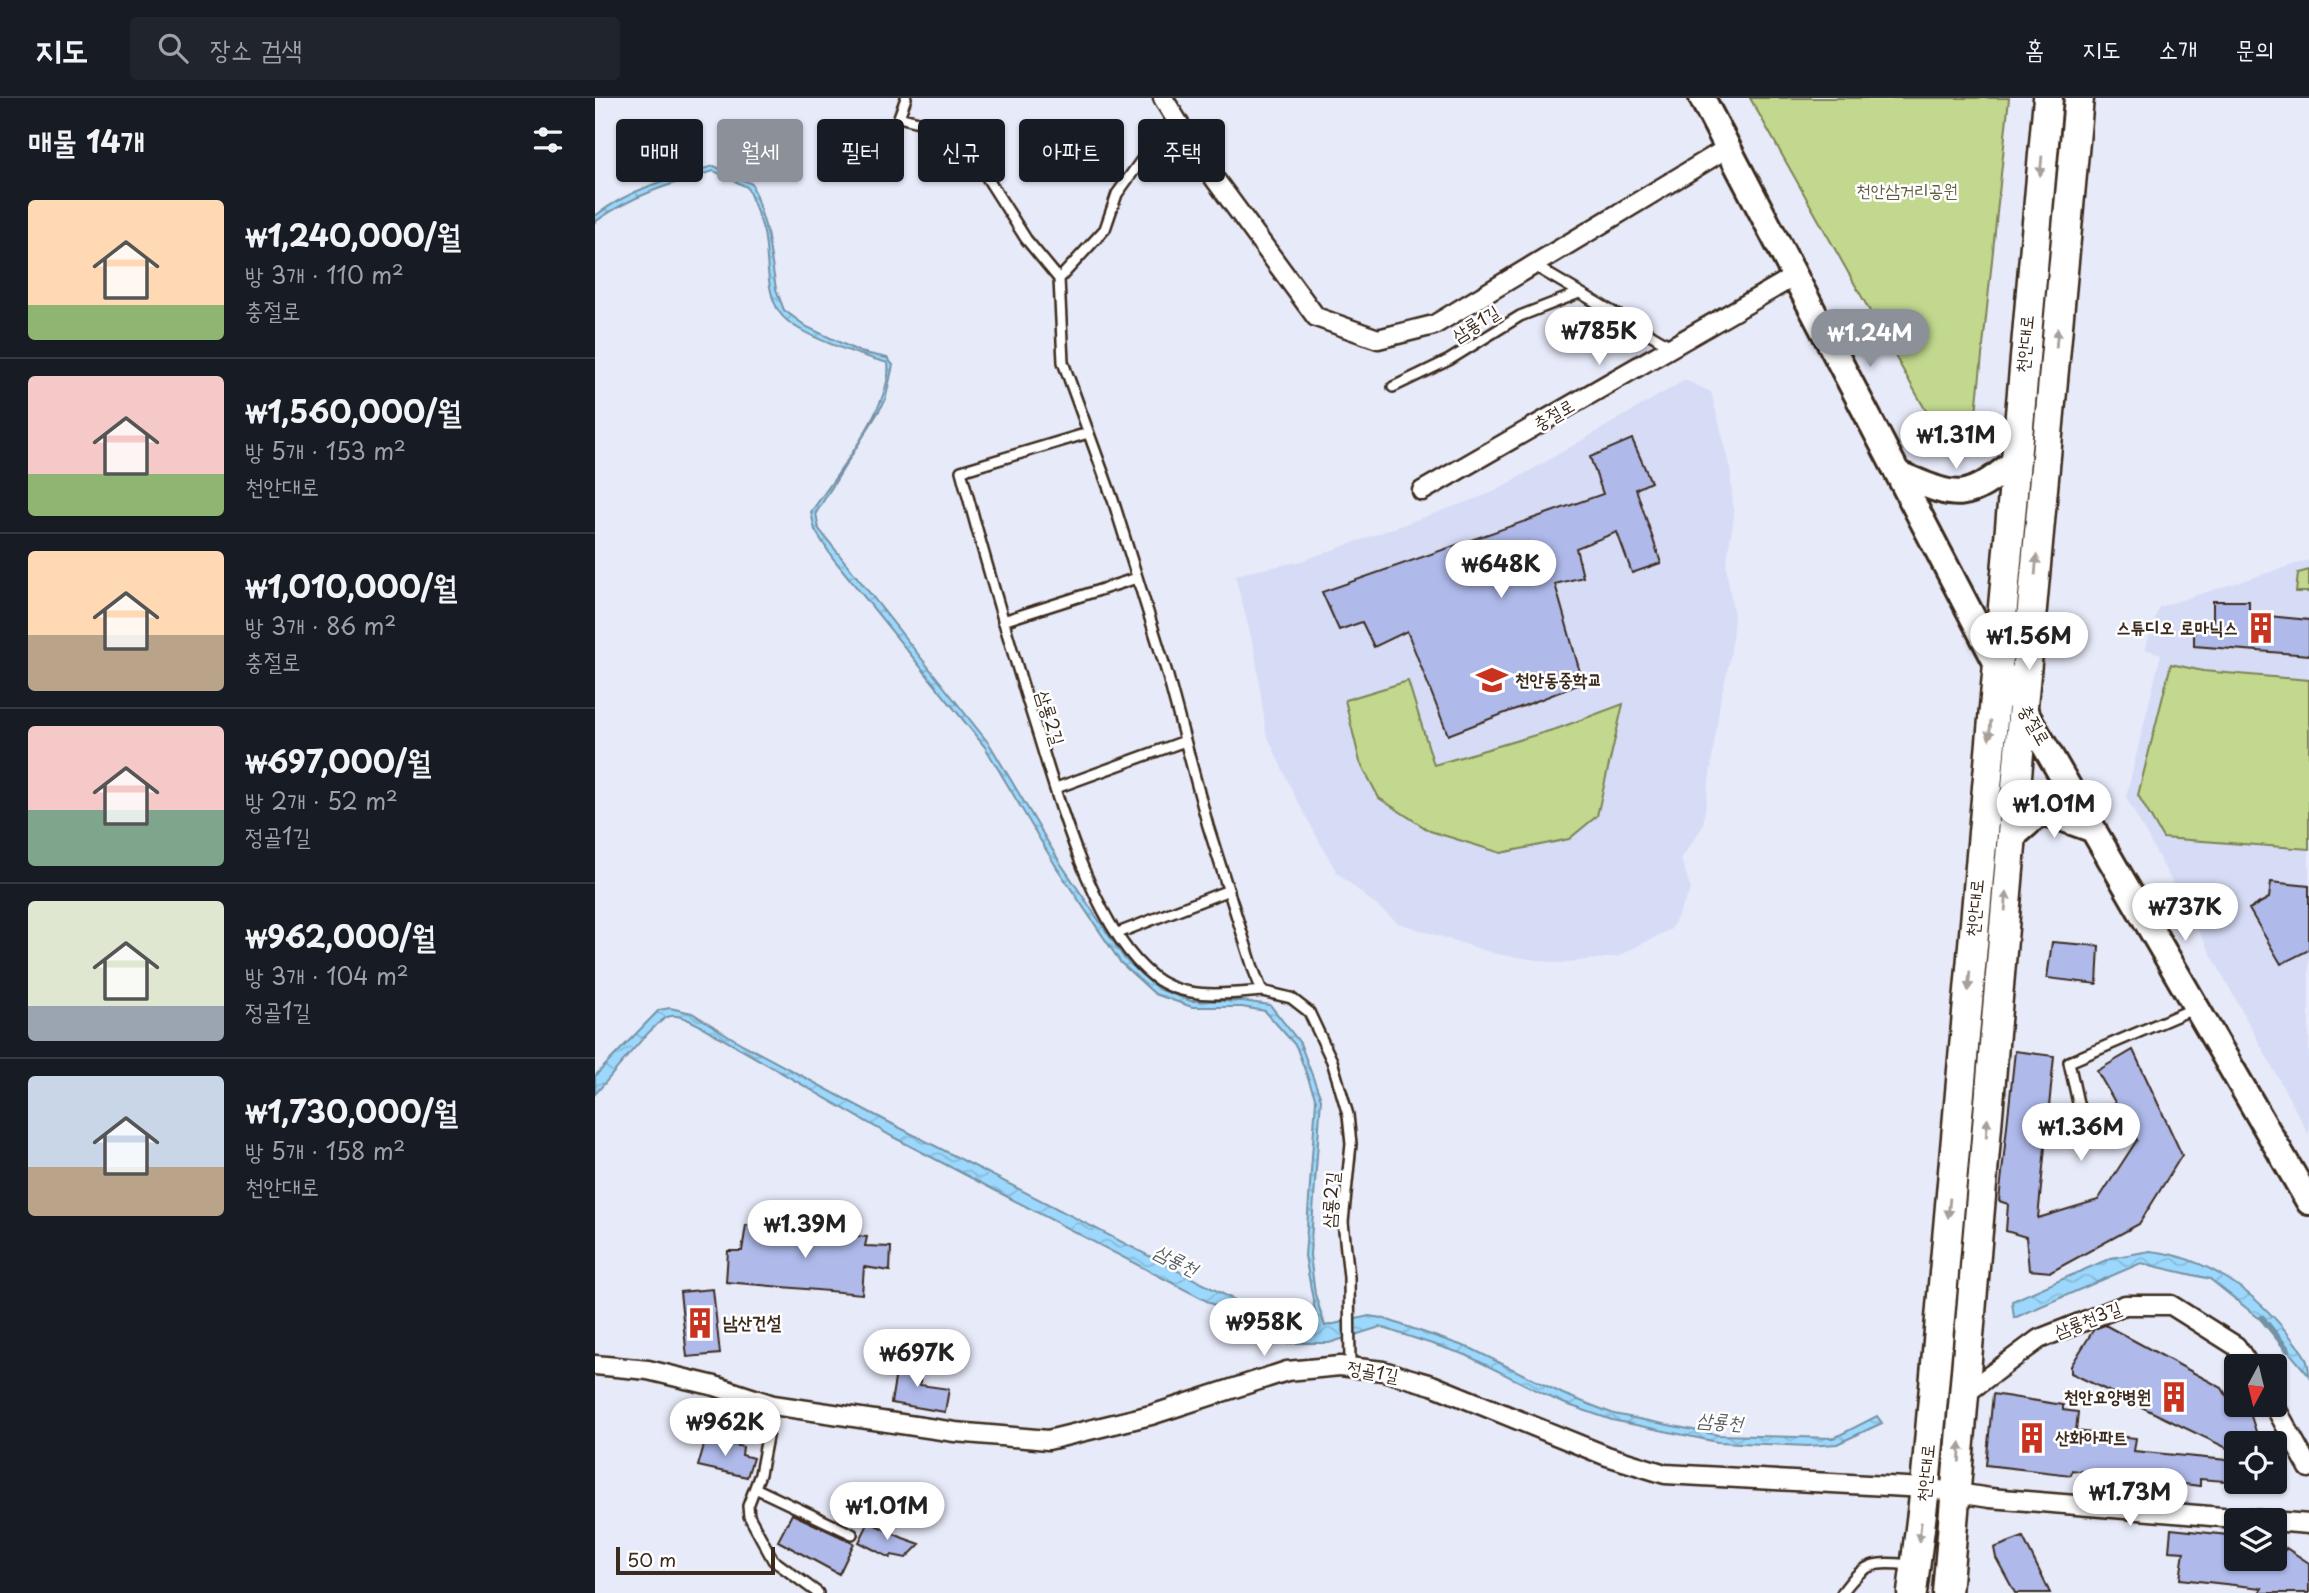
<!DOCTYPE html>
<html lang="ko">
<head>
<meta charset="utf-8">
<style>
  :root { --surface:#171b24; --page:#20242c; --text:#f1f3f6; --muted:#9ea1a6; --line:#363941; --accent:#8c9099 }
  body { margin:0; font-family:"Playpen Sans","Poor Story",sans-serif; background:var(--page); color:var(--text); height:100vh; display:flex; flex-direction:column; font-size:26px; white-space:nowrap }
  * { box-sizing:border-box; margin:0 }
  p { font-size:23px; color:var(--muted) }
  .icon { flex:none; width:38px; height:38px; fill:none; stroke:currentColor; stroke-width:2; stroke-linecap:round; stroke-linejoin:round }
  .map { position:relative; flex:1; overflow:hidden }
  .panel { display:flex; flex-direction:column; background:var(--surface); width:595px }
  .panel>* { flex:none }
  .guide { position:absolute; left:21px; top:21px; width:665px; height:63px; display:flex; gap:14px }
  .needle { width:46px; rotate:187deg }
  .tools { position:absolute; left:1629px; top:1256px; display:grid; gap:14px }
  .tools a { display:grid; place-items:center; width:63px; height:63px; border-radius:7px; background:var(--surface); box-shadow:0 2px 5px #0004; font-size:35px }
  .scale { position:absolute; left:21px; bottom:18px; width:159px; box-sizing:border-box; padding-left:7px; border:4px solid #3b2a1e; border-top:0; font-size:19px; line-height:24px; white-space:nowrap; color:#3b2a1e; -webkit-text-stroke:5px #fff; paint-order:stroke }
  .price { position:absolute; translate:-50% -60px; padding:0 16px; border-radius:24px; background:#fff; color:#222; font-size:23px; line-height:46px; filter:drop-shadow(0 2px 4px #0008) }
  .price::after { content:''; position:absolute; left:50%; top:42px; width:21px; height:16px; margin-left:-10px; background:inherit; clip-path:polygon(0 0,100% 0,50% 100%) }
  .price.on { background:var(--accent); color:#fff }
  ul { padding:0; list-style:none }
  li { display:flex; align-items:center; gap:21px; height:175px; padding:0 28px }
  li+li { border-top:2px solid var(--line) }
  li span { display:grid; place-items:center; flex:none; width:196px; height:140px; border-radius:7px; color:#555 }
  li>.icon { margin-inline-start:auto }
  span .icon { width:84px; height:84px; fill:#fffc; stroke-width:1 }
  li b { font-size:30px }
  h2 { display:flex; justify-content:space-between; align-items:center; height:84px; padding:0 28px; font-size:30px }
  .pill { padding:0 24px; border-radius:7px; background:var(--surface); box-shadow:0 2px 5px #0004; font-size:24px; line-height:63px }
  .pill.on { background:var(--accent); color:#fff }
  header { display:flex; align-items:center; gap:42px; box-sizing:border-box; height:98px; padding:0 35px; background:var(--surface); border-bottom:2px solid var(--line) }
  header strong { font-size:33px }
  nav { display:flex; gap:38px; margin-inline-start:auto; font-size:24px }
  .search { width:490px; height:63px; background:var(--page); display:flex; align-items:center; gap:18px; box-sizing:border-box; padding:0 24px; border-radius:7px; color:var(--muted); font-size:26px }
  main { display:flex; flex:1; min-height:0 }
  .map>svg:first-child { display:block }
  .built { fill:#d6dcf5 }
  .park { fill:#c1d88e; stroke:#7e8156; stroke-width:2 }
  .water { fill:url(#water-waves); stroke:#7592a4; stroke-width:2 }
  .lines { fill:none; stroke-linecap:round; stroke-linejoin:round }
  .stream { stroke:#7592a4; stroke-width:6 }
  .building { fill:#afbaeb; stroke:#3b2a1e; stroke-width:2 }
  .lane-casing { stroke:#3b2a1e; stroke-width:14 }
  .street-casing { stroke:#3b2a1e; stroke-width:23 }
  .secondary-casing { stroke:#3b2a1e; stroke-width:30 }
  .primary-casing { stroke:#3b2a1e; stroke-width:33 }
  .lane { stroke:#fff; stroke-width:9 }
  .street { stroke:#fff; stroke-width:18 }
  .secondary { stroke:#fff; stroke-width:24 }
  .primary { stroke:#fff; stroke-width:28 }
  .oneway { fill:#a79f9a }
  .labels { text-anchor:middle; stroke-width:5; stroke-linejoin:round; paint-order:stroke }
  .park-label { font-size:18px; fill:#635e40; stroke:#fff }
  .street-label { font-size:18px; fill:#3b2a1e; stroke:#fff }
  .poi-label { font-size:18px; font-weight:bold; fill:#3b2a1e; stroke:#fff; text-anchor:start }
  .water-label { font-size:19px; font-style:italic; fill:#585e61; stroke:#fff }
</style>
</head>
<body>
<header>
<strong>지도</strong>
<div class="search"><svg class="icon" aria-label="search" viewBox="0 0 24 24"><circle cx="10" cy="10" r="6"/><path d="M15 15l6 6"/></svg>장소 검색</div>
<nav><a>홈</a><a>지도</a><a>소개</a><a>문의</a></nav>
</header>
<main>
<section class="panel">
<h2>매물 14개<svg class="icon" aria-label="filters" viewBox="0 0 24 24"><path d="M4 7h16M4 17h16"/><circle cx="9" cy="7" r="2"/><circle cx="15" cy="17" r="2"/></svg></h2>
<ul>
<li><span style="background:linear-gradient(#ffd9b3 75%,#8fb573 0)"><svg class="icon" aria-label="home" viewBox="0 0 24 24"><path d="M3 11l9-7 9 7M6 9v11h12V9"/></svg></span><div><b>₩1,240,000/월</b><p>방 3개 · 110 m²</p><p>충절로</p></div></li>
<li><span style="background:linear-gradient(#f6c9c9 70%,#8fb573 0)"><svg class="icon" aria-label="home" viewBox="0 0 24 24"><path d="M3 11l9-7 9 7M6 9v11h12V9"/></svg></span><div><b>₩1,560,000/월</b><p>방 5개 · 153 m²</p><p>천안대로</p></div></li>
<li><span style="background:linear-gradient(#ffd9b3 60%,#b9a48a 0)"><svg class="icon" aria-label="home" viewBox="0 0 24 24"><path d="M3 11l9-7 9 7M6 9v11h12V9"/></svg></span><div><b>₩1,010,000/월</b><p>방 3개 · 86 m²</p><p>충절로</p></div></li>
<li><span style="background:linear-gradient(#f6c9c9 60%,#7fa58c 0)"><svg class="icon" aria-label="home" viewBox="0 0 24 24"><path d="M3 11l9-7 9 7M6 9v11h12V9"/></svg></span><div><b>₩697,000/월</b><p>방 2개 · 52 m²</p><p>정골1길</p></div></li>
<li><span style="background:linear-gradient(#dfe7d0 75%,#9aa5b1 0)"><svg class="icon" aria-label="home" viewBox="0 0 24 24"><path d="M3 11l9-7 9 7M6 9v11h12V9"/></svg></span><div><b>₩962,000/월</b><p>방 3개 · 104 m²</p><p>정골1길</p></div></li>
<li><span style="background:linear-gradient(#c9d6e8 65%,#b9a48a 0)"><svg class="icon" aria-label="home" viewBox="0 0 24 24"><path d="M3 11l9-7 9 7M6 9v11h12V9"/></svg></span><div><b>₩1,730,000/월</b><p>방 5개 · 158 m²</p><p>천안대로</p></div></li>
</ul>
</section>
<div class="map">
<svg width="1714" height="1495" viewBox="0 0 1714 1495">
  <defs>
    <pattern id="water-waves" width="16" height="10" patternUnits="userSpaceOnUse" patternTransform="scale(1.75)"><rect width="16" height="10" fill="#9cd8fd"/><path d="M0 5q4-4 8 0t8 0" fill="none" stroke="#87bad8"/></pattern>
  </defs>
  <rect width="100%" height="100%" fill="#e7eaf9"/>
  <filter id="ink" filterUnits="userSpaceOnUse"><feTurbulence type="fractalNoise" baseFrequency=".0143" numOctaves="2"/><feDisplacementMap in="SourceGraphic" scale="14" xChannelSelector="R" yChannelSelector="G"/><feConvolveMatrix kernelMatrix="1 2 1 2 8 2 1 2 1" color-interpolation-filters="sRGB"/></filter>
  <g filter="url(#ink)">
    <!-- built -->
    <path class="built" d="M 1090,282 L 1116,294 L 1135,368 L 1139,418 L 1131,468 L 1139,519 L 1135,561 L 1125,603 L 1108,728 L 1086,761 L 1096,791 L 1076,831 L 1021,859 L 963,865 L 901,856 L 803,825 L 742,775 L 699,697 L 671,635 L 660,555 L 640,477 L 707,463 L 899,394 Z
      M 1714,462 L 1714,1037 L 1531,699 L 1566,556 L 1550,551 L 1564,509 Z"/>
    <!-- park -->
    <path class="park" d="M 1155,0 L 1414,0 L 1379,334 L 1353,352 Z
      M 1714,472 L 1714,494 L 1701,494 L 1703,475 Z
      M 1576,566 L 1608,573 L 1714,582 L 1714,751 L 1568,740 L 1543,697 Z
      M 813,583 L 839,667 L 964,630 L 1028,606 L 1002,718 L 974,741 L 906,755 L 835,733 L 784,700 L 765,664 L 750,602 Z"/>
    <!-- water -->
    <path class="water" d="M 119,68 L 157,86 L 172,134 L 181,191 L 189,212 L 212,229 L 265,254 L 292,260 L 298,267 L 290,303 L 221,415 L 224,431 L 395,647 L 466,766 L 530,861 L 563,891 L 596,903 L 647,903 L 675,907 L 705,945 L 726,1001 L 715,1157 L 720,1196 L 730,1228 L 774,1218 L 787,1220 L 877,1251 L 968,1296 L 1019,1316 L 1123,1337 L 1239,1340 L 1282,1318 L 1287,1325 L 1242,1346 L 1213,1348 L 1122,1344 L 1017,1322 L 965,1304 L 871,1257 L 785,1229 L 734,1245 L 692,1245 L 298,1039 L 102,926 C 94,922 85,917 76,918 C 61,919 15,981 0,996 L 0,978 L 64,912 L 75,910 L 97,915 L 147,946 L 276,1015 L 696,1231 L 723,1229 L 710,1158 L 721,1002 L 701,948 L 670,913 L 647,909 L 597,909 L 560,896 L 526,865 L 462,770 L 390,649 L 237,459 L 220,432 L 216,414 C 239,381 299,305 293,265 C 267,258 200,237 185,215 C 170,194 174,159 169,135 C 165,119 158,104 152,89 L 119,73 C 77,85 35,98 0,124 L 0,118 C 35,91 77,79 119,68 Z
      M 1555,1153 C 1611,1159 1659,1193 1694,1237 C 1706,1253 1714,1258 1714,1278 L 1670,1225 L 1615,1181 L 1546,1165 L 1419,1220 L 1417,1203 L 1516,1160 Z"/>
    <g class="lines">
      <!-- stream -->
      <path class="stream" d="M 1667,1220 L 1693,1252"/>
    </g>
    <!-- building -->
    <path class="building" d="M 1037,341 L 1056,384 L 1041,391 L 1066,465 L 1037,475 L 1022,434 L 981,450 L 988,479 L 960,486 L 988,585 L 853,637 L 812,533 L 779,549 L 767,524 L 744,532 L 727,494 L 1008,396 L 995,359 Z
      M 1618,503 L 1654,503 L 1654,516 L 1714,522 L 1714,557 L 1599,548 L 1599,529 L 1618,531 Z
      M 1676,784 L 1714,788 L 1714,852 L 1686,866 L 1654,811 L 1674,800 Z
      M 1457,844 L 1504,848 L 1502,886 L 1452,880 Z
      M 1538,952 L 1587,1057 L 1544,1126 L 1456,1174 L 1434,1172 L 1431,1139 L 1411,1133 L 1413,1106 L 1404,1103 L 1420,953 L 1459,958 L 1443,1120 L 1503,1102 L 1542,1042 L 1502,973 Z
      M 151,1127 L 272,1139 L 270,1148 L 296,1149 L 295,1173 L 269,1169 L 267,1196 L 131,1184 L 133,1153 L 147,1153 Z
      M 118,1191 L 125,1256 L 92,1259 L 85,1194 Z
      M 1510,1227 L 1627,1290 L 1637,1307 L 1655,1315 L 1665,1346 L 1642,1346 L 1642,1355 L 1476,1275 L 1476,1268 L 1499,1231 Z
      M 303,1262 L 326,1265 L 325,1287 L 354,1291 L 350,1314 L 296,1305 Z
      M 1398,1296 L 1468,1307 L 1468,1312 L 1483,1314 L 1481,1333 L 1541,1340 L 1539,1353 L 1642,1363 L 1642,1384 L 1605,1381 L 1605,1388 L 1477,1372 L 1476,1377 L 1391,1367 Z
      M 111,1340 L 148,1349 L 147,1357 L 158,1360 L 152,1379 L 103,1368 Z
      M 197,1416 L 259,1445 L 244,1476 L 183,1443 Z
      M 274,1424 L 308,1440 L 325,1446 L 311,1460 L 297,1457 L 295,1460 L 264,1444 Z
      M 1576,1431 L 1642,1438 L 1642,1461 L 1684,1461 L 1691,1450 L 1714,1465 L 1714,1495 L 1664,1495 L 1667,1490 L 1585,1481 L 1589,1454 L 1574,1453 Z
      M 1428,1439 L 1455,1495 L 1420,1495 L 1401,1460 L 1399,1450 Z"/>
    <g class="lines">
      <defs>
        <path id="lane" d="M 311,0 L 304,19 L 343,29 L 370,45 L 431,141 L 464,181
          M 598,58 L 566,35 L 522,96 L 510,131 L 464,181 L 468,264 L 518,402 L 572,575 L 613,728 L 659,873 L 667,893 L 696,900 L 714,914 L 737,963 L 753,1017 L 756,1046 L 748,1124 L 754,1179 L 755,1269
          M 938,167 L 1077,249
          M 798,289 L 854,262 L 925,218 L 984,195
          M 493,335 L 366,373 C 388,455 412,536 437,617 C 461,692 496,831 559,879 C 589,902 632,896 667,893
          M 408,523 L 542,480
          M 461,690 L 590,643
          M 523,835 L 634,792
          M 1490,1037 L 1474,964 L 1600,910
          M 178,1307 L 165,1376 L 153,1408 L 154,1418 L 178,1462 L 223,1495
          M 160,1390 L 257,1436
          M 1247,1495 C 1270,1463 1279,1464 1316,1467"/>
        <path id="street" d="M 568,0 L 608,65 L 721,219 L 783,241 L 839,227 L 1134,49
          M 827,393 L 1200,178
          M 0,1267 L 53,1272 L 120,1288 L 178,1307 L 360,1334 L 453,1342 L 556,1317 L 692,1273 L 745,1268 L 788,1273 L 837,1287 L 1012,1358 L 1070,1376 L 1330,1390 L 1395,1400 L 1714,1426
          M 1370,1296 L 1444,1241 L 1530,1207 L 1576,1207 L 1641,1248 L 1655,1269
          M 1679,1307 L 1714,1370"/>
        <path id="secondary" d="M 1107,0 L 1401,564 L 1714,1104
          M 1304,376 C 1362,400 1368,406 1419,364
          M 1416,740 L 1444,716 L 1460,718 L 1499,732"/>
        <path id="primary" d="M 1317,1495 L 1330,1390 L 1453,0
          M 1352,1495 L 1428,608 L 1484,0"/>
      </defs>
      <!-- lane casing -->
      <use href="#lane" class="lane-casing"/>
      <!-- street casing -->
      <use href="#street" class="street-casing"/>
      <!-- secondary casing -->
      <use href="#secondary" class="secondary-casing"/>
      <!-- primary casing -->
      <use href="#primary" class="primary-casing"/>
      <!-- lane -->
      <use href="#lane" class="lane"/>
      <!-- street -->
      <use href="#street" class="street"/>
      <!-- secondary -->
      <use href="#secondary" class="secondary"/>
      <!-- primary -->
      <use href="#primary" class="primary"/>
    </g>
    <!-- one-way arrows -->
    <defs><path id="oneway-solid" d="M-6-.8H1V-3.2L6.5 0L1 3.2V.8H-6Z" transform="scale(1.75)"/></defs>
    <g class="oneway">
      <use href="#oneway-solid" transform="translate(1446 68) rotate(95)"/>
      <use href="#oneway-solid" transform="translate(1462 240) rotate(-85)"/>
      <use href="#oneway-solid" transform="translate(1441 467) rotate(-85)"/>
      <use href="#oneway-solid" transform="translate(1395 632) rotate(95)"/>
      <use href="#oneway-solid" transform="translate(1411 803) rotate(-85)"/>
      <use href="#oneway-solid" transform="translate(1374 883) rotate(95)"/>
      <use href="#oneway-solid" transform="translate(1392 1030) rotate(-85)"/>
      <use href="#oneway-solid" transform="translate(1354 1110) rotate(95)"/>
      <use href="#oneway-solid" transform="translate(1365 1354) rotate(-86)"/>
      <use href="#oneway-solid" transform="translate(1325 1434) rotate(97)"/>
    </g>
  </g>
  <!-- icons -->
  <defs>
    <symbol id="building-bare" viewBox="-9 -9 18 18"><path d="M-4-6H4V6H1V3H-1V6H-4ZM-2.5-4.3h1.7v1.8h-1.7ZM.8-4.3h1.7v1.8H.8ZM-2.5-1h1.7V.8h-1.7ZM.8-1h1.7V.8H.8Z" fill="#c8321e" stroke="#fff" stroke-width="2.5" paint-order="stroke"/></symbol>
    <symbol id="school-bare" viewBox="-9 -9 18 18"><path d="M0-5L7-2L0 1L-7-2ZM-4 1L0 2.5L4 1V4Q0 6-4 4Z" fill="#c8321e" stroke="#fff" stroke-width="2.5" paint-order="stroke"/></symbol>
  </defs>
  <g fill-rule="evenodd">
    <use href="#building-bare" x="1644" y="508" width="44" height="44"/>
    <use href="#school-bare" x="875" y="560" width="44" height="44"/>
    <use href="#building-bare" x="83" y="1203" width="44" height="44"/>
    <use href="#building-bare" x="1557" y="1277" width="44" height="44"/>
    <use href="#building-bare" x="1415" y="1318" width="44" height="44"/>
  </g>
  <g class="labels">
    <!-- park labels -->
    <g class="park-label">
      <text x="1312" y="99">천안삼거리공원</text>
    </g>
    <!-- street labels -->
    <g class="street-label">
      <text transform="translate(881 226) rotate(-32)" y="6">삼룡1길</text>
      <text transform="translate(1430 246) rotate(-85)" y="6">천안대로</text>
      <text transform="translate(959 317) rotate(-30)" y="6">충절로</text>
      <text transform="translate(455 620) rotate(73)" y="6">삼룡2길</text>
      <text transform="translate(1439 627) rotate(60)" y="6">충절로</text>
      <text transform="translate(1380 810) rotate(-85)" y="6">천안대로</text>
      <text transform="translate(736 1102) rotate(-86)" y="6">삼룡2길</text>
      <text transform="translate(1493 1222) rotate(-21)" y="6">삼룡천3길</text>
      <text transform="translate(778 1274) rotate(10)" y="6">정골1길</text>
      <text transform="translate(1331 1375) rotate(-85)" y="6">천안대로</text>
    </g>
    <!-- poi labels -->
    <g class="poi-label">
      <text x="1643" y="536" text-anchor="end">스튜디오 로마닉스</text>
      <text x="920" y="588">천안동중학교</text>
      <text x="128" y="1231">남산건설</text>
      <text x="1556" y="1305" text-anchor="end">천안요양병원</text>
      <text x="1460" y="1346">산화아파트</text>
    </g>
    <!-- water labels -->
    <g class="water-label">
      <text transform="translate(581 1162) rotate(27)" y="7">삼룡천</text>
      <text transform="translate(1125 1323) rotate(5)" y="7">삼룡천</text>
    </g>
  </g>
</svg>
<div class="tools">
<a><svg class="needle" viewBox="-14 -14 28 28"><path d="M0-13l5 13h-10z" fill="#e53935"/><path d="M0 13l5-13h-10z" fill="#9ea1a6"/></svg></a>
<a><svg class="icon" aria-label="locate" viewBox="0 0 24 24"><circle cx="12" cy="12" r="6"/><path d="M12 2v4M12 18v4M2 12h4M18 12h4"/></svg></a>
<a><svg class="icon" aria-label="layers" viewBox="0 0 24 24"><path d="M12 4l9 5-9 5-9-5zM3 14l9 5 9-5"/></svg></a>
</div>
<div class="scale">50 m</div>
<b class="price" style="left:1004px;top:269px">₩785K</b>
<b class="price on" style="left:1275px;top:271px">₩1.24M</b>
<b class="price" style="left:1361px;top:373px">₩1.31M</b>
<b class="price" style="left:906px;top:502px">₩648K</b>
<b class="price" style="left:1434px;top:574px">₩1.56M</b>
<b class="price" style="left:1459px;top:742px">₩1.01M</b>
<b class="price" style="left:1590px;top:845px">₩737K</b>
<b class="price" style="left:1486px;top:1065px">₩1.36M</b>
<b class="price" style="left:210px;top:1162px">₩1.39M</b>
<b class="price" style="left:669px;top:1260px">₩958K</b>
<b class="price" style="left:322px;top:1291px">₩697K</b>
<b class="price" style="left:130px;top:1360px">₩962K</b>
<b class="price" style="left:1535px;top:1430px">₩1.73M</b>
<b class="price" style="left:292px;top:1444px">₩1.01M</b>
<div class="guide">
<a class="pill">매매</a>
<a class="pill on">월세</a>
<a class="pill">필터</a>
<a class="pill">신규</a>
<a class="pill">아파트</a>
<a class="pill">주택</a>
</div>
</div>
</main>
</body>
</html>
